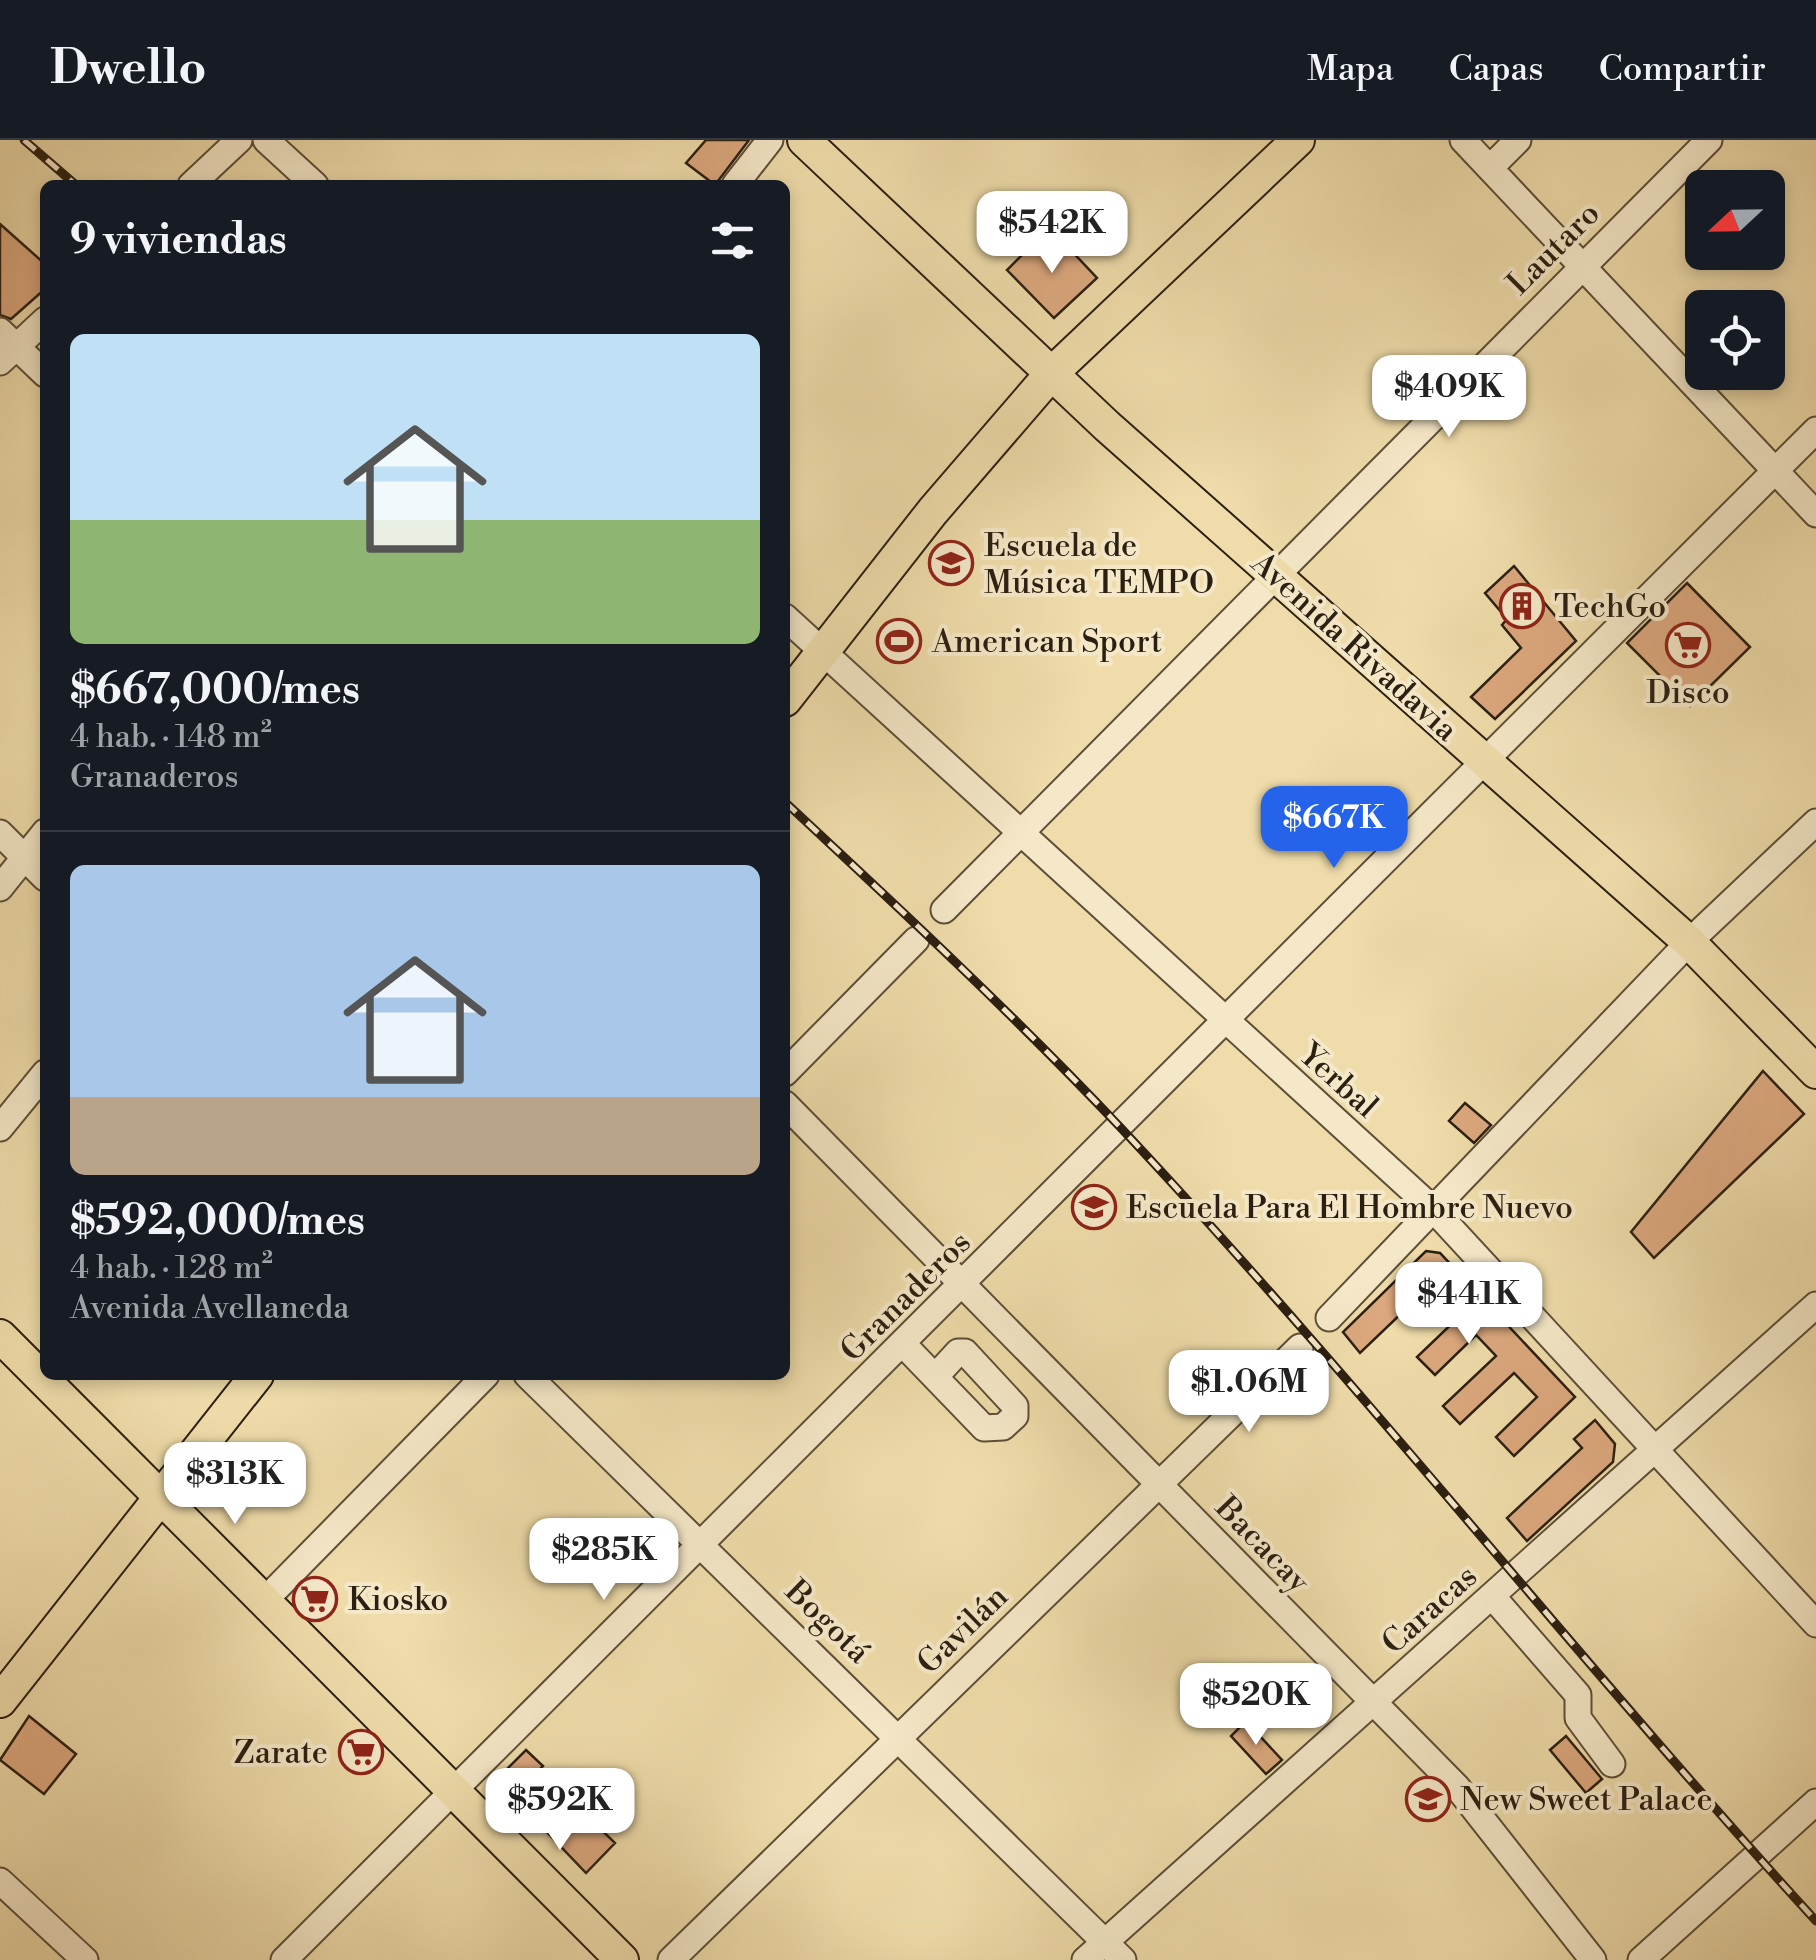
<!DOCTYPE html>
<html lang="es">
<head>
<meta charset="utf-8">
<style>
  :root { --surface:#171b24; --page:#20242c; --text:#f1f3f6; --muted:#9ea1a6; --line:#363941; --accent:#2563eb }
  body { margin:0; font-family:"Libre Bodoni",serif; background:var(--page); color:var(--text); height:100vh; display:flex; flex-direction:column; font-size:38px; white-space:nowrap }
  * { box-sizing:border-box; margin:0 }
  p { font-size:32px; color:var(--muted) }
  .icon { flex:none; width:55px; height:55px; fill:none; stroke:currentColor; stroke-width:2; stroke-linecap:round; stroke-linejoin:round }
  .map { position:relative; flex:1; overflow:hidden }
  .drawer { position:absolute; left:40px; top:40px; width:750px; height:1200px; display:flex; flex-direction:column; background:var(--surface); border-radius:15px; box-shadow:0 5px 15px #0003 }
  .drawer>* { flex:none }
  .needle { width:65px; rotate:248deg }
  .tools { position:absolute; left:1685px; top:30px; display:grid; gap:20px }
  .tools a { display:grid; place-items:center; width:100px; height:100px; border-radius:15px; background:var(--surface); box-shadow:0 5px 15px #0003; font-size:50px }
  .price { position:absolute; translate:-50% -85px; padding:0 22px; border-radius:20px; background:#fff; color:#222; font-size:32px; line-height:65px; filter:drop-shadow(0 2px 5px #0008) }
  .price::after { content:''; position:absolute; left:50%; top:60px; width:30px; height:22px; margin-left:-15px; background:inherit; clip-path:polygon(0 0,100% 0,50% 100%) }
  .price.selected { background:var(--accent); color:#fff }
  ul { padding:0; list-style:none }
  li { display:grid; align-content:center; gap:20px; height:530px; padding:0 30px }
  li+li { border-top:2px solid var(--line) }
  li span { display:grid; place-items:center; height:310px; border-radius:15px; color:#555 }
  li>.icon { margin-inline-start:auto }
  span .icon { width:180px; height:180px; fill:#fffc; stroke-width:1 }
  li b { font-size:42px }
  h2 { display:flex; justify-content:space-between; align-items:center; height:120px; padding:0 30px; font-size:42px }
  header { display:flex; align-items:center; gap:60px; box-sizing:border-box; height:140px; padding:0 50px; background:var(--surface); border-bottom:2px solid var(--line) }
  header strong { font-size:48px }
  nav { display:flex; gap:55px; margin-inline-start:auto; font-size:35px }
  .map>svg:first-child { display:block }
  .building { fill:#dca87e; stroke:#2b1f11; stroke-width:2.5 }
  .lines { fill:none; stroke-linecap:round; stroke-linejoin:round }
  .minor-casing { stroke:#5c4e37; stroke-width:29 }
  .major-casing { stroke:#2b1f11; stroke-width:36 }
  .minor { stroke:#f5e8c8; stroke-width:25 }
  .major { stroke:#efdcaa; stroke-width:32 }
  .rail-casing { stroke:#2b1f11; stroke-width:9 }
  .rail { stroke:#f5e8c8; stroke-width:5; stroke-dasharray:15; stroke-linecap:butt }
  .labels { text-anchor:middle; stroke-width:8; stroke-linejoin:round; paint-order:stroke }
  .street-label { font-size:32px; fill:#2b1f11; stroke:#f5e8c8 }
  .poi-label { font-size:32px; fill:#2b1f11; stroke:#f5e8c8; text-anchor:start }
</style>
</head>
<body>
<header>
<strong>Dwello</strong>
<nav><a>Mapa</a><a>Capas</a><a>Compartir</a></nav>
</header>
<div class="map">
<svg width="1816" height="1820" viewBox="0 0 1816 1820">
  <rect width="100%" height="100%" fill="#efdcaa"/>
  <filter id="stains"><feTurbulence type="fractalNoise" baseFrequency=".002" numOctaves="4"/><feColorMatrix values="0 0 0 0 .2 0 0 0 0 .09 0 0 0 0 .02 0 0 0 .5 -.17"/></filter>
  <radialGradient id="worn" r=".72"><stop offset=".6" stop-color="#630" stop-opacity="0"/><stop offset="1" stop-color="#630" stop-opacity=".3"/></radialGradient>
  <!-- building -->
  <path class="building" d="M 706,0 L 749,0 L 715,45 L 686,23 Z
    M 0,84 L 45,124 L 45,149 L 11,179 L 0,175 Z
    M 1039,98 L 1056,115 L 1066,105 L 1097,138 L 1054,178 L 1007,130 Z
    M 1514,426 L 1576,501 L 1495,579 L 1471,557 L 1521,508 L 1502,485 L 1507,479 L 1485,453 Z
    M 1687,443 L 1750,507 L 1690,566 L 1627,503 Z
    M 890,482 L 919,507 L 908,520 L 879,495 Z
    M 1763,931 L 1804,974 L 1654,1118 L 1631,1092 Z
    M 1465,963 L 1491,985 L 1474,1003 L 1449,981 Z
    M 1426,1111 L 1440,1113 L 1575,1257 L 1514,1316 L 1496,1297 L 1537,1257 L 1514,1233 L 1460,1284 L 1443,1266 L 1496,1216 L 1476,1195 L 1435,1235 L 1417,1217 L 1461,1175 L 1431,1145 L 1360,1213 L 1343,1192 Z
    M 1595,1280 L 1615,1304 L 1613,1322 L 1527,1401 L 1507,1378 L 1582,1308 L 1574,1299 Z
    M 29,1576 L 76,1614 L 44,1654 L 0,1620 Z
    M 1246,1581 L 1282,1620 L 1266,1634 L 1231,1596 Z
    M 1566,1596 L 1602,1639 L 1586,1653 L 1550,1610 Z
    M 526,1610 L 543,1626 L 512,1658 L 500,1646 L 500,1636 Z
    M 573,1662 L 615,1703 L 586,1733 L 544,1689 Z"/>
  <g class="lines">
    <defs>
      <path id="minor" d="M 266,0 L 315,45
        M 1463,0 L 1816,374
        M 1490,28 L 1518,0
        M 191,45 L 239,0
        M 735,45 L 770,0
        M 0,191 L 45,234
        M 0,222 L 45,180
        M 785,477 L 1434,1070 L 1816,1484
        M 0,693 L 45,738
        M 0,748 L 45,692
        M 944,770 L 1709,0
        M 785,933 L 916,800
        M 785,964 L 1457,1647 L 1593,1820
        M 0,988 L 45,933
        M 1329,1178 L 1689,802 L 1816,682
        M 903,1204 L 984,1288 L 1003,1287 L 1015,1276 L 1015,1266 L 965,1212 L 958,1212 L 935,1237
        M 527,1235 L 1123,1820
        M 1492,1456 L 1578,1555 L 1578,1578 L 1612,1624
        M 264,1461 L 486,1235
        M 0,1741 L 85,1820
        M 284,1820 L 1816,290
        M 671,1820 L 1300,1207
        M 1085,1820 L 1816,1165
        M 1641,1820 L 1816,1662"/>
      <path id="major" d="M 804,0 L 1107,286 L 1689,802 L 1816,932
        M 785,560 L 933,371 L 1051,234 L 1298,0
        M 0,1196 L 622,1820
        M 0,1561 L 257,1235"/>
    </defs>
    <!-- minor casing -->
    <use href="#minor" class="minor-casing"/>
    <!-- major casing -->
    <use href="#major" class="major-casing"/>
    <!-- minor -->
    <use href="#minor" class="minor"/>
    <!-- major -->
    <use href="#major" class="major"/>
    <defs>
      <path id="rail" d="M 24,0 L 76,45
        M 785,662 C 899,768 1013,874 1120,987 C 1361,1244 1579,1521 1816,1781"/>
    </defs>
    <!-- rail casing -->
    <use href="#rail" class="rail-casing"/>
    <!-- rail -->
    <use href="#rail" class="rail"/>
  </g>
  <!-- icons -->
  <defs>
    <symbol id="university-ring" viewBox="-11 -11 22 22"><circle r="9.5" fill="#f5e8c8" stroke="#8f2418" stroke-width="1.5"/><path d="M0-5L7-2L0 1L-7-2ZM-4 1L0 2.5L4 1V4Q0 6-4 4Z" fill="#8f2418"/></symbol>
    <symbol id="building-ring" viewBox="-11 -11 22 22"><circle r="9.5" fill="#f5e8c8" stroke="#8f2418" stroke-width="1.5"/><path d="M-4-6H4V6H1V3H-1V6H-4ZM-2.5-4.3h1.7v1.8h-1.7ZM.8-4.3h1.7v1.8H.8ZM-2.5-1h1.7V.8h-1.7ZM.8-1h1.7V.8H.8Z" fill="#8f2418"/></symbol>
    <symbol id="stadium-ring" viewBox="-11 -11 22 22"><circle r="9.5" fill="#f5e8c8" stroke="#8f2418" stroke-width="1.5"/><path d="M0-5a6.5 5 0 1 0 0 10a6.5 5 0 1 0 0-10ZM-3.5-1.8h7v3.6h-7Z" fill="#8f2418"/></symbol>
    <symbol id="supermarket-ring" viewBox="-11 -11 22 22"><circle r="9.5" fill="#f5e8c8" stroke="#8f2418" stroke-width="1.5"/><path d="M-6-5.5h2.5l.6 2H6L4.5 2H-2.5L-4.4-4H-6ZM-1.5 3.2a1.3 1.3 0 1 0 .1 0ZM3 3.2a1.3 1.3 0 1 0 .1 0Z" fill="#8f2418"/></symbol>
    <symbol id="school-ring" viewBox="-11 -11 22 22"><circle r="9.5" fill="#f5e8c8" stroke="#8f2418" stroke-width="1.5"/><path d="M0-5L7-2L0 1L-7-2ZM-4 1L0 2.5L4 1V4Q0 6-4 4Z" fill="#8f2418"/></symbol>
  </defs>
  <g fill-rule="evenodd">
    <use href="#university-ring" x="926" y="398" width="50" height="50"/>
    <use href="#building-ring" x="1497" y="441" width="50" height="50"/>
    <use href="#stadium-ring" x="874" y="476" width="50" height="50"/>
    <use href="#supermarket-ring" x="1663" y="480" width="50" height="50"/>
    <use href="#school-ring" x="1069" y="1042" width="50" height="50"/>
    <use href="#supermarket-ring" x="290" y="1434" width="50" height="50"/>
    <use href="#supermarket-ring" x="336" y="1587" width="50" height="50"/>
    <use href="#school-ring" x="1403" y="1634" width="50" height="50"/>
  </g>
  <g class="labels">
    <!-- street labels -->
    <g class="street-label">
      <text transform="translate(1553 108) rotate(-45)" y="11">Lautaro</text>
      <text transform="translate(1355 506) rotate(42)" y="11">Avenida Rivadavia</text>
      <text transform="translate(1339 940) rotate(42)" y="11">Yerbal</text>
      <text transform="translate(905 1156) rotate(-45)" y="11">Granaderos</text>
      <text transform="translate(1263 1404) rotate(46)" y="11">Bacacay</text>
      <text transform="translate(1429 1469) rotate(-42)" y="11">Caracas</text>
      <text transform="translate(828 1481) rotate(44)" y="11">Bogotá</text>
      <text transform="translate(962 1489) rotate(-44)" y="11">Gavilán</text>
    </g>
    <!-- poi labels -->
    <g class="poi-label">
      <text x="984" y="416">Escuela de<tspan x="984" dy="37">Música TEMPO</tspan></text>
      <text x="1554" y="477">TechGo</text>
      <text x="932" y="512">American Sport</text>
      <text x="1688" y="563" text-anchor="middle">Disco</text>
      <text x="1126" y="1078">Escuela Para El Hombre Nuevo</text>
      <text x="348" y="1470">Kiosko</text>
      <text x="328" y="1623" text-anchor="end">Zarate</text>
      <text x="1460" y="1670">New Sweet Palace</text>
    </g>
  </g>
  <rect width="100%" height="100%" filter="url(#stains)"/>
  <rect width="100%" height="100%" fill="url(#worn)"/>
</svg>
<div class="tools">
<a><svg class="needle" viewBox="-14 -14 28 28"><path d="M0-13l5 13h-10z" fill="#e53935"/><path d="M0 13l5-13h-10z" fill="#9ea1a6"/></svg></a>
<a><svg class="icon" aria-label="locate" viewBox="0 0 24 24"><circle cx="12" cy="12" r="6"/><path d="M12 2v4M12 18v4M2 12h4M18 12h4"/></svg></a>
</div>
<b class="price" style="left:1052px;top:136px">$542K</b>
<b class="price" style="left:1449px;top:300px">$409K</b>
<b class="price selected" style="left:1334px;top:731px">$667K</b>
<b class="price" style="left:1469px;top:1207px">$441K</b>
<b class="price" style="left:1249px;top:1295px">$1.06M</b>
<b class="price" style="left:235px;top:1387px">$313K</b>
<b class="price" style="left:604px;top:1463px">$285K</b>
<b class="price" style="left:1256px;top:1608px">$520K</b>
<b class="price" style="left:560px;top:1713px">$592K</b>
<section class="drawer">
<h2>9 viviendas<svg class="icon" aria-label="filters" viewBox="0 0 24 24"><path d="M4 7h16M4 17h16"/><circle cx="9" cy="7" r="2"/><circle cx="15" cy="17" r="2"/></svg></h2>
<ul>
<li><span style="background:linear-gradient(#bfe0f5 60%,#8fb573 0)"><svg class="icon" aria-label="home" viewBox="0 0 24 24"><path d="M3 11l9-7 9 7M6 9v11h12V9"/></svg></span><div><b>$667,000/mes</b><p>4 hab. · 148 m²</p><p>Granaderos</p></div></li>
<li><span style="background:linear-gradient(#a9c7e8 75%,#b9a48a 0)"><svg class="icon" aria-label="home" viewBox="0 0 24 24"><path d="M3 11l9-7 9 7M6 9v11h12V9"/></svg></span><div><b>$592,000/mes</b><p>4 hab. · 128 m²</p><p>Avenida Avellaneda</p></div></li>
</ul>
</section>
</div>
</body>
</html>
